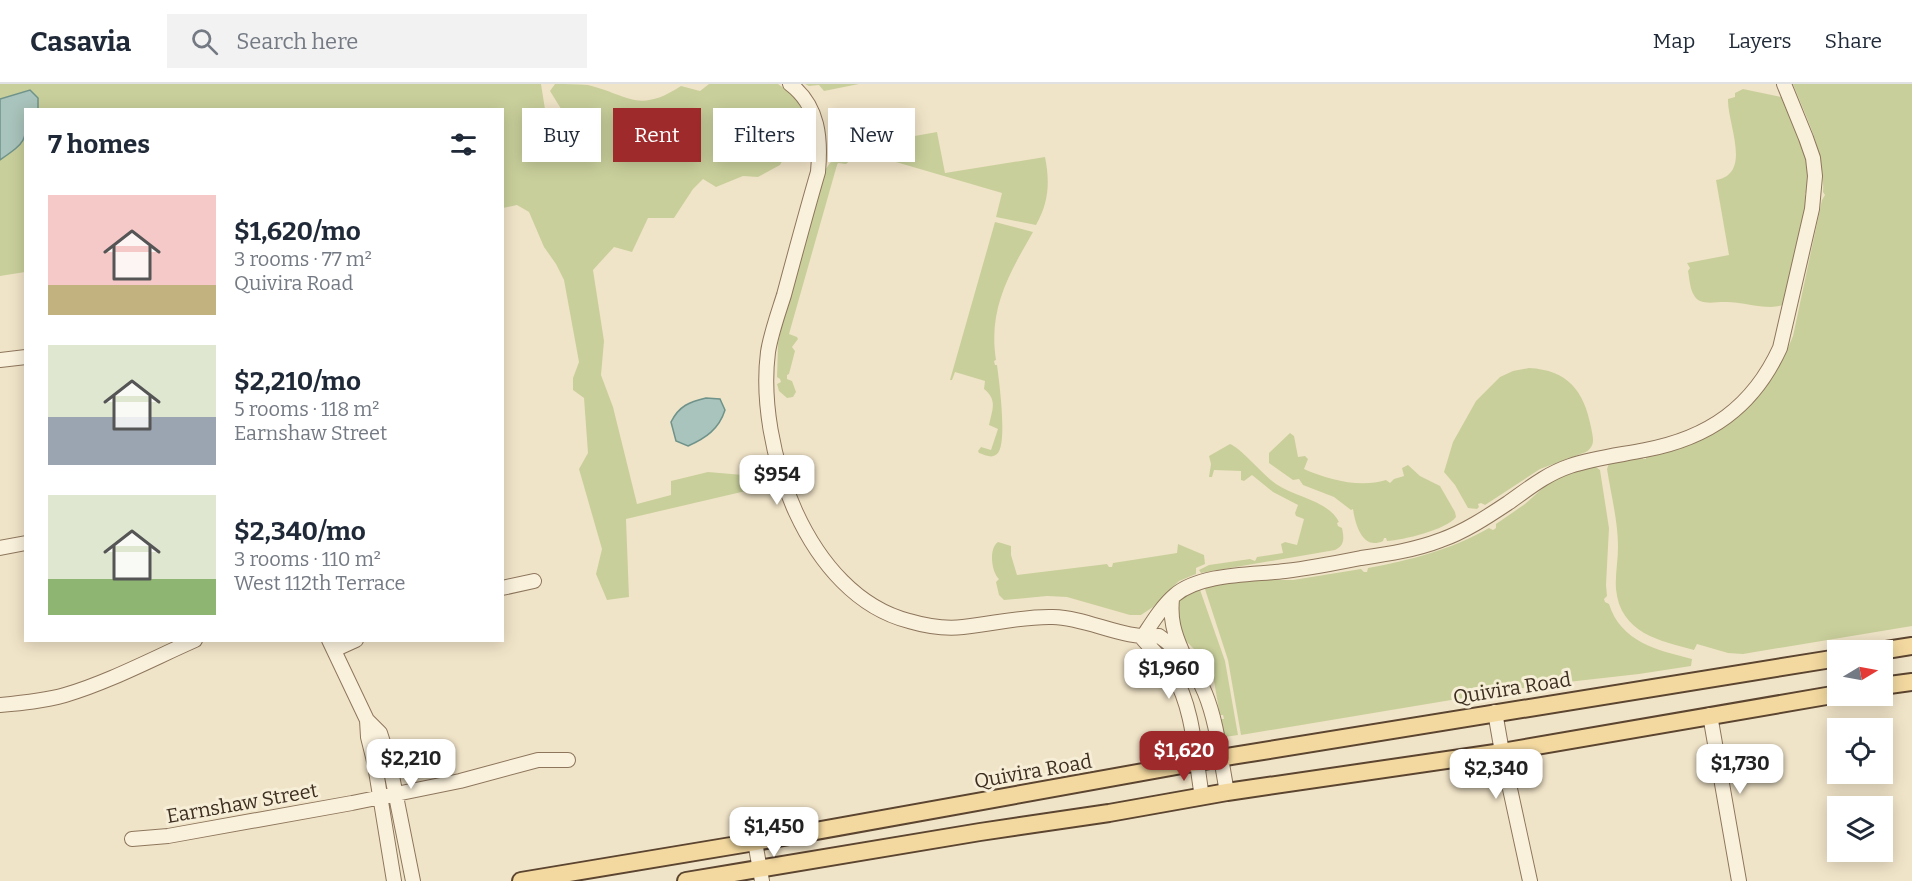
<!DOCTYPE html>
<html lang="en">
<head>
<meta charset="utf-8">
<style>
  :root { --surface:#fff; --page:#f2f2f3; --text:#1f2937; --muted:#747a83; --line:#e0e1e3; --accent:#9e2a2b }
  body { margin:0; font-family:Bitter,serif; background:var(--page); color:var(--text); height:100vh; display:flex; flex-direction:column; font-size:22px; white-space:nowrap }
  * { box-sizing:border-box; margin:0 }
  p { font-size:20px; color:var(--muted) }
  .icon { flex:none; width:33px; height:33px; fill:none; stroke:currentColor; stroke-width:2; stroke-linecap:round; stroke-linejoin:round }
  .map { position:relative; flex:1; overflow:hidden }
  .drawer { position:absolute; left:24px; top:24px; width:480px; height:534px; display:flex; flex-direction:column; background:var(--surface); border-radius:0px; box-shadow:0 3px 15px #0003 }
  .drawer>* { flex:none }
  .top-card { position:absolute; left:522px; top:24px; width:570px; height:54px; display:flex; gap:12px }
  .needle { width:39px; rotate:80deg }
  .controls { position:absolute; left:1827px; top:556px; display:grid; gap:12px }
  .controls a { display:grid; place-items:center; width:66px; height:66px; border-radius:0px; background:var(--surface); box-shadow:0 3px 15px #0003; font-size:30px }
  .price { position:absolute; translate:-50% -51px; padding:0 14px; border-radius:12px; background:#fff; color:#222; font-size:20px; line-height:39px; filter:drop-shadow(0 2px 3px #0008) }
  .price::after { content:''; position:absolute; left:50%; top:36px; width:18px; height:14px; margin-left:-9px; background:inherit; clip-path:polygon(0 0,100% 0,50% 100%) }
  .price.selected { background:var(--accent); color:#fff }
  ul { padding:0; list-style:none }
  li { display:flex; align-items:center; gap:18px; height:150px; padding:0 24px }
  li span { display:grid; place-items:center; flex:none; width:168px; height:120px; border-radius:0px; color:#555 }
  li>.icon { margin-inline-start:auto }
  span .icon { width:72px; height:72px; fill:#fffc; stroke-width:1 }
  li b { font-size:26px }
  h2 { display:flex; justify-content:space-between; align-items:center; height:72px; padding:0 24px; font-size:26px }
  .pill { padding:0 21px; border-radius:0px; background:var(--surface); box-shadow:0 3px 15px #0003; font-size:21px; line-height:54px }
  .pill.selected { background:var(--accent); color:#fff }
  header { display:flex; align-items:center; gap:36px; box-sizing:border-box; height:84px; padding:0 30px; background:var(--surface); border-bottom:2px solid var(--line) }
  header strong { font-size:28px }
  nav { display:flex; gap:33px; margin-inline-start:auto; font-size:21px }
  .search { width:420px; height:54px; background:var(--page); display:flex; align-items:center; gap:15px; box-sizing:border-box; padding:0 21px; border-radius:0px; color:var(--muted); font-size:22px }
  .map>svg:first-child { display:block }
  .green { fill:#c9cf9b }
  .water { fill:#a9c4bc; stroke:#6f938a; stroke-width:1.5 }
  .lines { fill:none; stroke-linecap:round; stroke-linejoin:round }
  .minor-casing { stroke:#8d765c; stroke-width:16 }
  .major-casing { stroke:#5b4430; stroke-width:20 }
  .minor { stroke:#faf1dc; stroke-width:14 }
  .major { stroke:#f3d9a0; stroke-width:16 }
  .labels { text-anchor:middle; stroke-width:6; stroke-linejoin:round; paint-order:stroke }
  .street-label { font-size:20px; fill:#3d2e20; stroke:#f7eed8 }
</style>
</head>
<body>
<header>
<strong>Casavia</strong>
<div class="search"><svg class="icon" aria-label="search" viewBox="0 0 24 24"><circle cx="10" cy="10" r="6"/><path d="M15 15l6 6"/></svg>Search here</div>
<nav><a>Map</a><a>Layers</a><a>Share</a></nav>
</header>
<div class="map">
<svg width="1912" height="797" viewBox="0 0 1912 797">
  <rect width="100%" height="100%" fill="#f0e4c8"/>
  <!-- green -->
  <path class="green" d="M 0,0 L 541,0 L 547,38 L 549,37 L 581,49 L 582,36 L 568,36 L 550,7 L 555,0 C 565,0 578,0 588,1 C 629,11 638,30 681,2 L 700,7 L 709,0 L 778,0 L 795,12 L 801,23 L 802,35 L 792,59 L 780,81 L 758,93 L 743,92 L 716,103 L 703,95 L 693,105 L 674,134 L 648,134 L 632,168 L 614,163 L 593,186 L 604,257 L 601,291 L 613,323 L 637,420 L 671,411 L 671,397 L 708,388 L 755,392 L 768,381 L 771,401 L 626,435 L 629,513 L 607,516 L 596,490 L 602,465 L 579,385 L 588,369 L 584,314 L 573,306 L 573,294 L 579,278 L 564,196 L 556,180 L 544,163 L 529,128 L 517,121 L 503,124 L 502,26 L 26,26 L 25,188 L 0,192 Z
    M 805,0 L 859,0 L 824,7 L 819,1 L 809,2 Z
    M 1793,0 L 1912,0 L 1912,542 L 1743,570 L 1728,569 L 1697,560 L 1694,566 C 1660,557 1620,549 1616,505 C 1615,491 1618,477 1618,463 C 1618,437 1611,411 1607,385 L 1609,379 L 1643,373 L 1643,375 L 1646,375 L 1646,372 C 1722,355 1763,326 1793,252 L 1822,116 L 1825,111 L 1823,108 C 1825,68 1807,36 1793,0 Z
    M 1743,5 L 1781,13 L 1783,15 C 1797,46 1810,74 1808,109 L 1805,109 L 1805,112 L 1808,115 L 1784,220 C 1772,228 1741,217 1724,218 C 1717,218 1707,220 1700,217 C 1690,212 1690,197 1688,187 L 1690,184 L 1687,179 L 1729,171 L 1716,96 C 1753,90 1727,39 1728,15 L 1735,13 L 1735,9 Z
    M 937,48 L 945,89 L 1045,73 C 1050,98 1049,118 1036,141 L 996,133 L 1002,109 L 872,71 L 862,71 L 853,74 L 849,67 L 870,60 Z
    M 847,67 L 852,75 L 846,80 L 838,79 L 837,81 L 789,250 L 797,253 L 798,255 L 792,263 L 795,267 L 789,290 L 787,291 L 787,295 L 792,297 L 796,308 L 793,313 L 787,314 L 779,307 L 777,300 L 781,298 L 780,295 L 777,293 L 778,260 L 785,226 L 825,86 L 833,75 Z
    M 995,138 L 1033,148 C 1009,190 988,225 996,276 L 994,277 L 995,281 L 997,281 C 999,296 1008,361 997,370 C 992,375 985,371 979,369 L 978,367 L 981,363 L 991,366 L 998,345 L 989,341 C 992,326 998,316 984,305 L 985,297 L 955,288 L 952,296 L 950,296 Z
    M 1529,284 C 1568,286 1584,307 1591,343 C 1593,354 1596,361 1586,368 L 1540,385 L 1485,421 L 1481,419 L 1478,420 L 1479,423 L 1477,425 L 1468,424 L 1455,401 L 1444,388 L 1453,358 L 1476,317 L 1500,293 L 1513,287 Z
    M 1290,349 L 1294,352 L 1298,373 L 1305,372 L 1308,375 L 1304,385 C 1329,396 1360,404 1386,396 L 1390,399 L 1394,395 L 1404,392 L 1402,384 L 1408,381 L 1420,392 L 1440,402 L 1455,428 L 1456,433 C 1446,446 1403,456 1387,457 L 1386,454 L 1384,454 L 1383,457 C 1362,467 1355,439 1353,425 L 1351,426 L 1334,413 L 1303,401 L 1299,395 L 1293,396 L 1269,379 L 1269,369 Z
    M 1230,360 C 1242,365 1262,390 1276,400 C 1295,413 1329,417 1339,438 L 1337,439 L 1338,442 L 1342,444 C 1344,454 1345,461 1335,466 L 1201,489 L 1199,486 L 1209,481 L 1250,475 L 1255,477 L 1257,473 L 1283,469 L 1281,460 L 1285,458 L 1297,461 L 1304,435 L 1296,432 L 1295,429 L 1298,421 L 1273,408 L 1252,391 L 1244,397 L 1241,396 L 1241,387 L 1214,386 L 1212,393 L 1209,393 L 1211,380 L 1209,372 Z
    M 1593,381 L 1600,386 L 1609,444 L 1606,501 L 1607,512 L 1604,515 L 1605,518 L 1609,520 C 1621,558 1657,566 1692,575 L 1691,582 L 1639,590 L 1541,601 L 1241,651 L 1228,576 L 1204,502 L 1249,496 L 1293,496 L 1361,485 L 1364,488 L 1367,488 L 1368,484 C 1411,476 1450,466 1489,444 L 1493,446 L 1496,444 L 1496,440 L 1525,420 L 1554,394 Z
    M 998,458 L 1011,462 L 1011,471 L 1017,491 L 1107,480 L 1109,483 L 1112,483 L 1113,479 L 1177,469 L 1178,460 L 1204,471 L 1205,480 L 1196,484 L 1196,490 L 1179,497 L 1153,523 L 1141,531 L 1130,531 L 1067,513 L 1047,512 L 1004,516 L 999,511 L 996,498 L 999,495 C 992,489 988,465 998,458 Z
    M 1199,503 L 1225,577 L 1238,651 L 1225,653 C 1222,647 1221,642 1221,635 L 1224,635 L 1223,631 L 1220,631 L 1219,626 L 1213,591 L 1196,567 L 1183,554 L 1174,531 L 1180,515 Z"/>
  <!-- water -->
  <path class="water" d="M 30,6 L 38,14 L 38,25 L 26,26 C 26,58 27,57 0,76 L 0,15 Z
    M 706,314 L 720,315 L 725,326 C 719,345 706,354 688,362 L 676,357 L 671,338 C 679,322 689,318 706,314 Z"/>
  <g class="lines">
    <defs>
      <path id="minor" d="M 790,0 C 819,22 821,55 818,88 C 806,129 795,170 784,211 C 778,230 771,249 768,268 C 756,362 807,511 909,537 C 926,542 945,545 963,543 C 993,540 1022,532 1053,533 C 1089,534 1123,556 1159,552 C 1215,591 1215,646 1227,708
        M 0,276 L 26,273
        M 0,464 L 26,459
        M 502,504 L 534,497
        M 1172,515 C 1170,535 1174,549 1182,567
        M 1142,554 C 1152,539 1162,522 1175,511 C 1201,489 1253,491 1285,487 C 1310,484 1336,479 1361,474 C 1388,470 1415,466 1441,456 C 1464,448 1487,433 1508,419 C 1528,405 1546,390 1570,382 C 1594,374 1620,371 1645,366 C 1709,354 1753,323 1780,264 L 1812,125 L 1815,92 L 1813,74 L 1806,54 L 1784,0
        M 1142,554 C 1152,566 1165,577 1173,590 C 1194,625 1195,672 1202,713
        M 329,556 L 367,636 L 380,649 L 389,677 L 413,797
        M 334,566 L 356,556
        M 0,621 C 22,619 44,617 65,611 C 109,598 152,575 195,556
        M 1495,628 L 1502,668 L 1530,797
        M 1710,631 L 1739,797
        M 367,636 L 368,653 L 375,681 L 394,797
        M 132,755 L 168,752 L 352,719 L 460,697 L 538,676 L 568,676
        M 755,758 L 762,797"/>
      <path id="major" d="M 1880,567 L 1912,562
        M 1882,602 L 1912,598
        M 521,797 L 755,758 L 1232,672 L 1838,574
        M 686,797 L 980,748 L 1109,729 L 1227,708 L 1502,668 L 1838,610"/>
    </defs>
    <!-- minor casing -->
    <use href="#minor" class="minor-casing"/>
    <!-- major casing -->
    <use href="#major" class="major-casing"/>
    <!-- minor -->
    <use href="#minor" class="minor"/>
    <!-- major -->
    <use href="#major" class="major"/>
  </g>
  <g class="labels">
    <!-- street labels -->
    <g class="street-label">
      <text transform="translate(1512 604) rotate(-9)" y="7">Quivira Road</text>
      <text transform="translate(1033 687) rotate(-10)" y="7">Quivira Road</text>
      <text transform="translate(242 719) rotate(-10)" y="7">Earnshaw Street</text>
    </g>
  </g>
</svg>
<div class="controls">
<a><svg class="needle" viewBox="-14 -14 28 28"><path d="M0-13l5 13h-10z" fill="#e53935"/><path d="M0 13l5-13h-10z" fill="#747a83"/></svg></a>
<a><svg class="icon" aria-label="locate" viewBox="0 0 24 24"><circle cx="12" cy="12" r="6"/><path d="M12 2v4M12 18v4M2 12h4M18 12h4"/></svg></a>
<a><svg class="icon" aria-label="layers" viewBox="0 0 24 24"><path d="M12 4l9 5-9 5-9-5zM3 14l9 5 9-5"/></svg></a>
</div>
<b class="price" style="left:777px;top:422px">$954</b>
<b class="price" style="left:1169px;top:616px">$1,960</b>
<b class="price selected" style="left:1184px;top:698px">$1,620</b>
<b class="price" style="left:411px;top:706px">$2,210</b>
<b class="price" style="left:1740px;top:711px">$1,730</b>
<b class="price" style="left:1496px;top:716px">$2,340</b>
<b class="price" style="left:774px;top:774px">$1,450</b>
<div class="top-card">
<a class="pill">Buy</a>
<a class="pill selected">Rent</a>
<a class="pill">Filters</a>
<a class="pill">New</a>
</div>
<section class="drawer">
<h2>7 homes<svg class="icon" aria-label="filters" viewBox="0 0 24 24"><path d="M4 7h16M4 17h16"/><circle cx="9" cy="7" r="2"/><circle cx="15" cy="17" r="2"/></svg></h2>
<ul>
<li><span style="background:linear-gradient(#f6c9c9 75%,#c2b280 0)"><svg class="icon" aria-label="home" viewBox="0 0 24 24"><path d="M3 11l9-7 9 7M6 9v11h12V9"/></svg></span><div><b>$1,620/mo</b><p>3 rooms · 77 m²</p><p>Quivira Road</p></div></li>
<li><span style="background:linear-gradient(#dfe7d0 60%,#9aa5b1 0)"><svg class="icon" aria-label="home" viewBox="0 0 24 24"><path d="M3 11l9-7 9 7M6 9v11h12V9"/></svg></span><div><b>$2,210/mo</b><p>5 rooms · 118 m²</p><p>Earnshaw Street</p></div></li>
<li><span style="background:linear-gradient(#dfe7d0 70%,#8fb573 0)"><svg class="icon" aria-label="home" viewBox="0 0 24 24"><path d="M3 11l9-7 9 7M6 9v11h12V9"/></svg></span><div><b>$2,340/mo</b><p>3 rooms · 110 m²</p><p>West 112th Terrace</p></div></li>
</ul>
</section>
</div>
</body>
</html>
